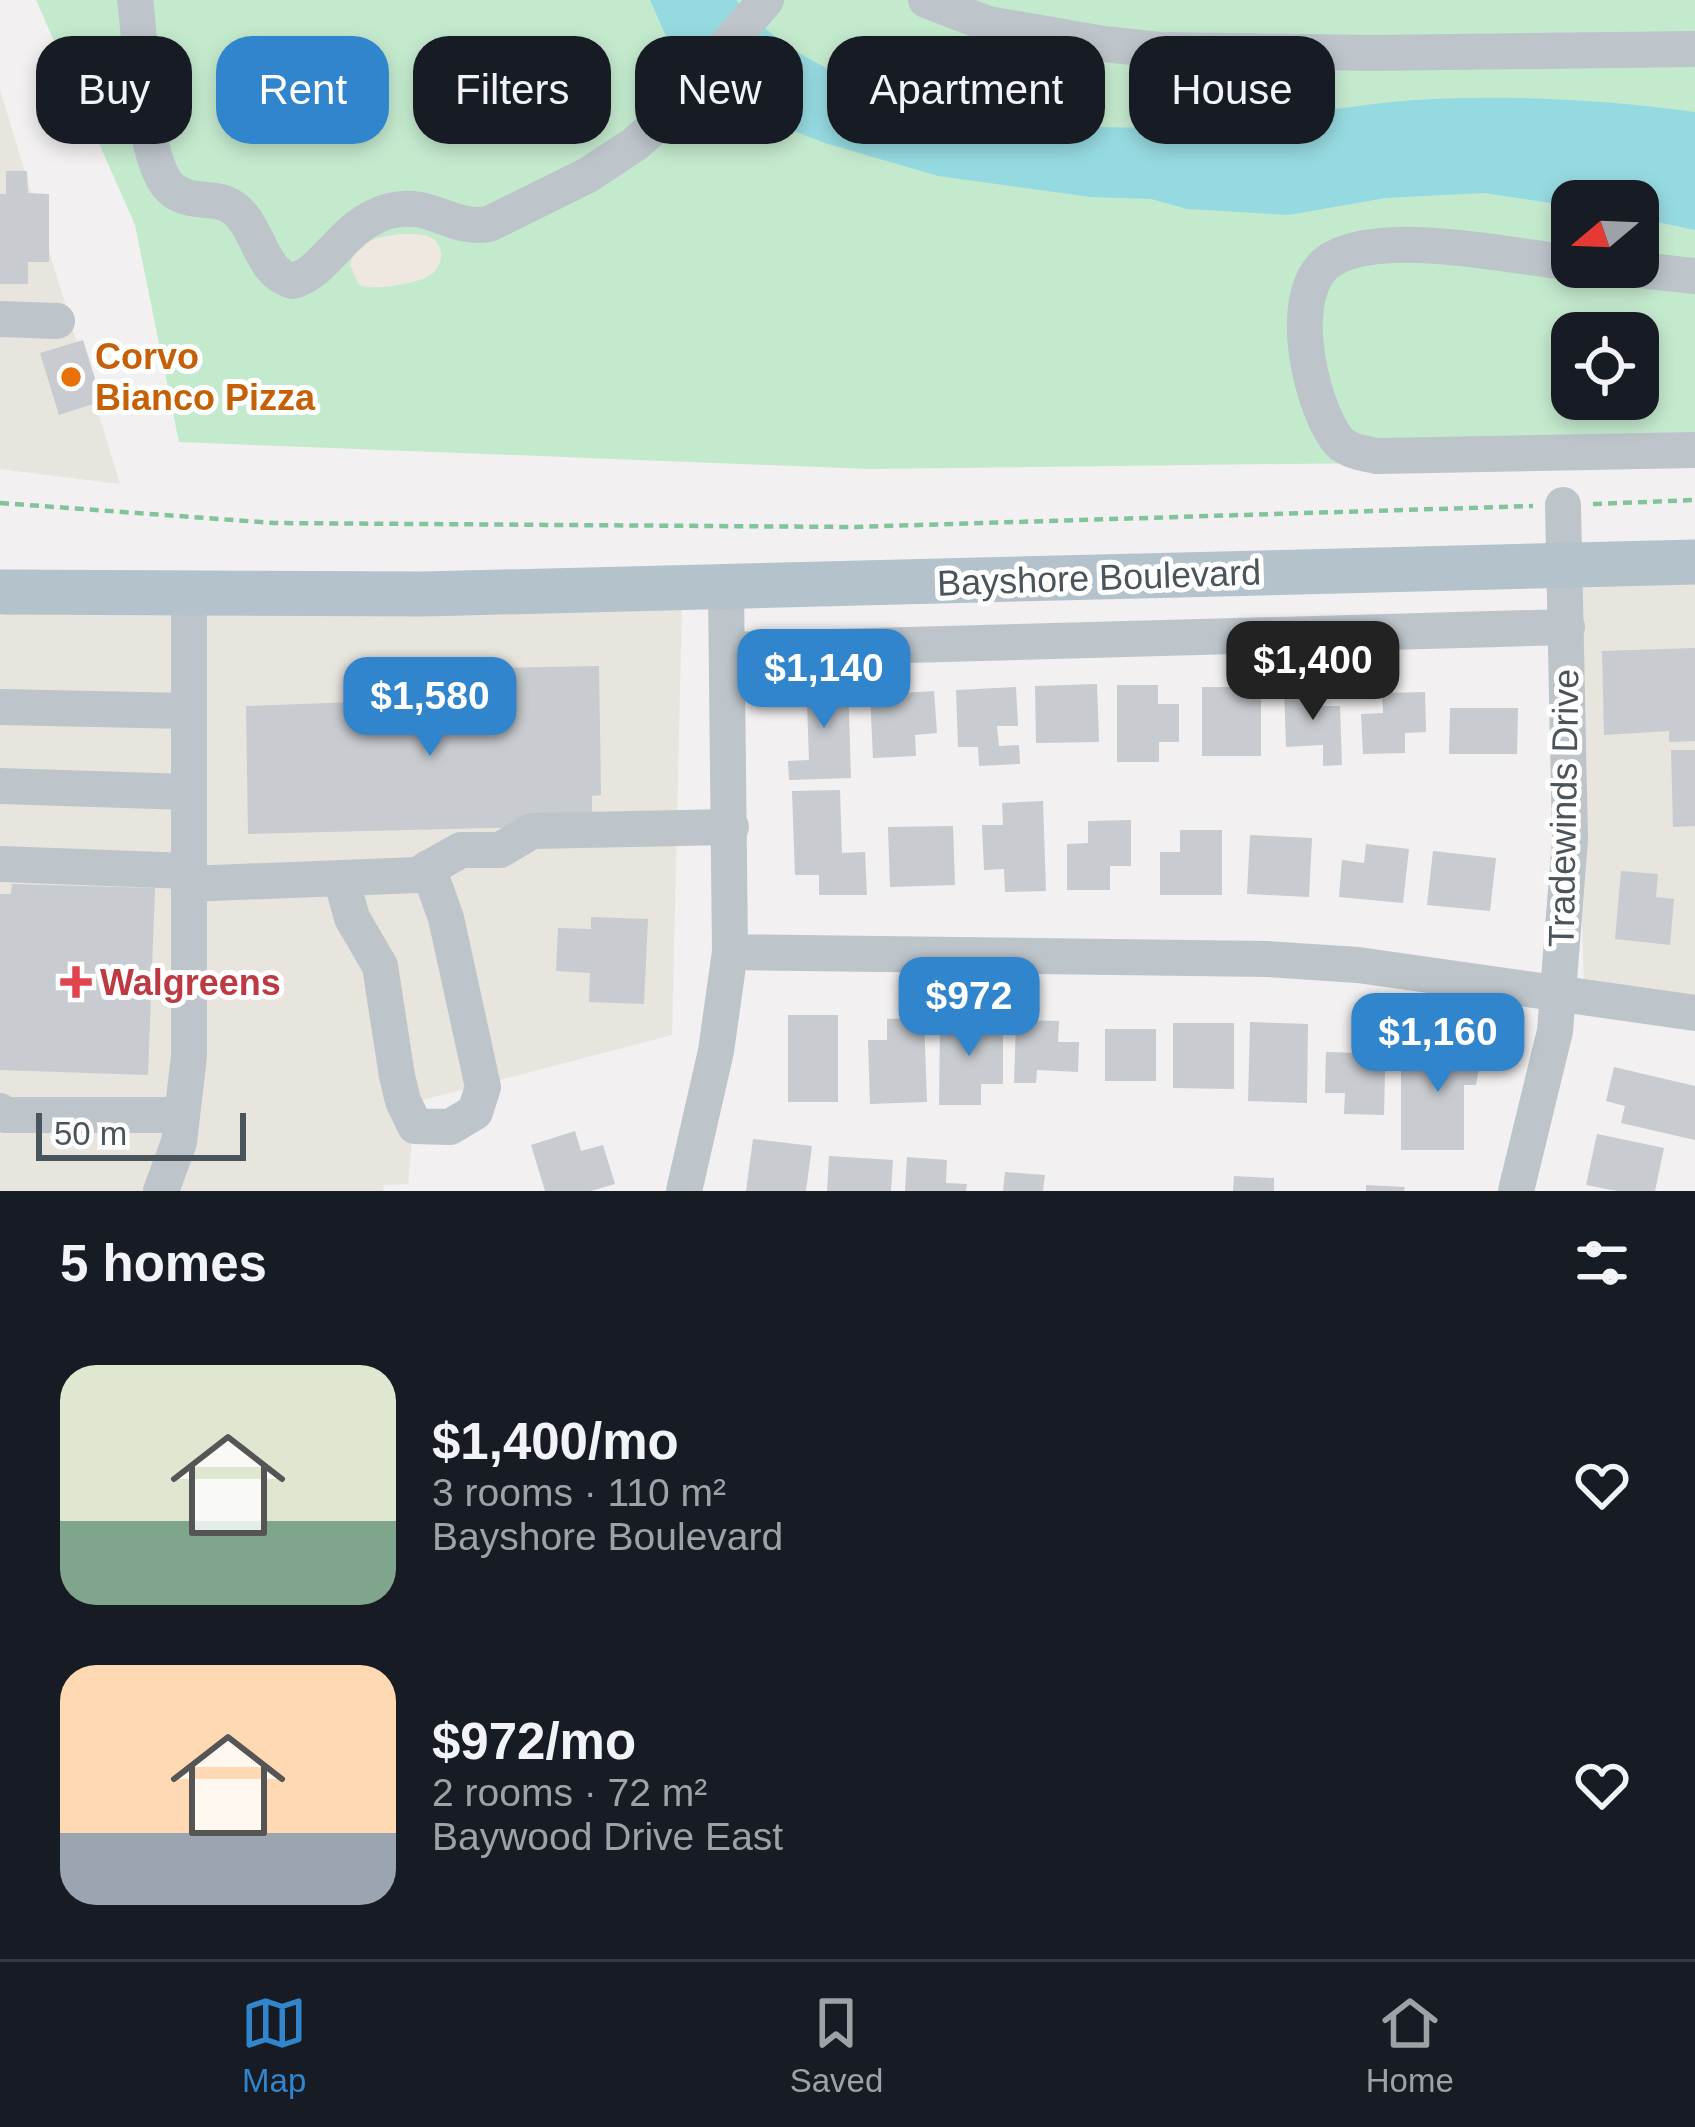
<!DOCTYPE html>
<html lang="en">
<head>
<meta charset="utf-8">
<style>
  :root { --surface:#171b24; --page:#20242c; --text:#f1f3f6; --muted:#9ea1a6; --line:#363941; --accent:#3085cc }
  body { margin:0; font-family:Helvetica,sans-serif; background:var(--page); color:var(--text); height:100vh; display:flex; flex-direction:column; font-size:45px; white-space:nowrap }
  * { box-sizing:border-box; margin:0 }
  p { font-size:39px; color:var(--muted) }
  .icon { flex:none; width:66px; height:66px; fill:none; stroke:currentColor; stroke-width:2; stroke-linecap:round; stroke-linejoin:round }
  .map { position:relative; height:1191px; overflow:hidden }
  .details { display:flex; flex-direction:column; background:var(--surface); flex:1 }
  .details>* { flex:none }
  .hud { position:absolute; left:36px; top:36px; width:1623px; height:108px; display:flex; gap:24px }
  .needle { width:78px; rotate:251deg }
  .buttons { position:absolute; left:1551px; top:180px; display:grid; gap:24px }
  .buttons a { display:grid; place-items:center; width:108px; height:108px; border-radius:24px; background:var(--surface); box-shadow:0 6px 18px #0003; font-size:60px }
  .scale { position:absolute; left:36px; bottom:30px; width:210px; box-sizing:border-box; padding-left:12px; border:6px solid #4a555b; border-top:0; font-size:33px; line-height:42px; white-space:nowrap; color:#4a555b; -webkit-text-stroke:9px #fff; paint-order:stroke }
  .price { position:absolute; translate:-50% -102px; padding:0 27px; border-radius:24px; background:var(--accent); color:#fff; font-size:39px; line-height:78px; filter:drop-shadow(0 3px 6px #0008) }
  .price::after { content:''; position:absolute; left:50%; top:72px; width:36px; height:27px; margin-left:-18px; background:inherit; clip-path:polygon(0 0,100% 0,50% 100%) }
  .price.on { background:#222; color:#fff }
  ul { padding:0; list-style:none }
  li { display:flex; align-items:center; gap:36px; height:300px; padding:0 60px }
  li span { display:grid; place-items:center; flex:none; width:336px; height:240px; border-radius:36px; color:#555 }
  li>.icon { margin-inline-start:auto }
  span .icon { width:144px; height:144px; fill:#fffc; stroke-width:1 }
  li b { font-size:51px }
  h2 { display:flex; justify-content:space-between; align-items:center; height:144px; padding:0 60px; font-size:51px }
  .chip { padding:0 42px; border-radius:36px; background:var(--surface); box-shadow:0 6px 18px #0003; font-size:42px; line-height:108px }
  .chip.on { background:var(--accent); color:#fff }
  .menu { display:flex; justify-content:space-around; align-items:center; height:168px; border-top:3px solid var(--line); background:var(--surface); font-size:33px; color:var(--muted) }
  .menu a { display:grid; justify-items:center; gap:6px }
  .menu .on { color:var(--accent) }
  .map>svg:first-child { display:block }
  .commercial { fill:#e8e4de }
  .green { fill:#c4eace; fill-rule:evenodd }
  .sand { fill:#eee8e0 }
  .water { fill:#96dae1 }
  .building { fill:#c8cbcf }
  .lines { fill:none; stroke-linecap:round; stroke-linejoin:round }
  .path { stroke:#80c49b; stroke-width:4.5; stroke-dasharray:9 6; stroke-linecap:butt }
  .minor { stroke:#bdc5cb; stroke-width:36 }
  .major { stroke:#b3c2cb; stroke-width:45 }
  .food-dot { fill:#e8710a; stroke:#fff; stroke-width:4.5 }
  .health-dot { fill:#e0444e; stroke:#fff; stroke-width:4.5 }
  .labels { text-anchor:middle; stroke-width:10; stroke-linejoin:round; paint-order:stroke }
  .food-label { font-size:36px; font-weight:bold; fill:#c56008; stroke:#fff; text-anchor:start }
  .street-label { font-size:36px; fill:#4a555b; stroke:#fff }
  .health-label { font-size:36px; font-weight:bold; fill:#be3a42; stroke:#fff; text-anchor:start }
</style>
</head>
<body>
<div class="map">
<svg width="1695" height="1191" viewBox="0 0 1695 1191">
  <rect width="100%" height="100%" fill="#f2f0f0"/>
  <!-- commercial -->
  <path class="commercial" d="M 0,90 L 120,484 L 0,469 Z
    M 1695,577 L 1695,998 L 1584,982 L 1581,895 L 1587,776 L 1581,578 Z
    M 682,603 L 672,1035 L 415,1102 L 408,1184 L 383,1185 L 384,1191 L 0,1191 L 0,616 L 15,607 Z"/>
  <!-- green -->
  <path class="green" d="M 36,0 L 1695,0 L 1695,459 L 869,469 L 179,442 L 135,225 ZM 1572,201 L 1638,201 L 1638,267 L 1572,267 ZM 1572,333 L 1638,333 L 1638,399 L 1572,399 Z"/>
  <!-- sand -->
  <path class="sand" d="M 399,234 C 409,234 421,233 430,237 C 447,246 443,270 427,277 C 414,284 372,291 359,285 L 350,265 C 357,240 376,238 399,234 Z"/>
  <!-- water -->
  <path class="water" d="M 650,0 L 736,0 C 836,114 1036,131 1178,127 C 1263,124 1347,103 1432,99 C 1520,95 1607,100 1695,112 L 1695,230 L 1638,218 L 1638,201 L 1572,201 L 1572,206 L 1484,193 L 1386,198 L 1288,215 L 1187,209 L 1151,199 L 1090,197 L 938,176 L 825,143 L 721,103 L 684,77 Z"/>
  <!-- building -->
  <path class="building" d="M 6,171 L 27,171 L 28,193 L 49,194 L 49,262 L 28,262 L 28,284 L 0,284 L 0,194 L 6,194 Z
    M 83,340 L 102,401 L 59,415 L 40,353 Z
    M 1695,648 L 1695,741 L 1669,742 L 1669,731 L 1604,735 L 1602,651 Z
    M 599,666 L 601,795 L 592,796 L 592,814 L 531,827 L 248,834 L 246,706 L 489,697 L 490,668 Z
    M 848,682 L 851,778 L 789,780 L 788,761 L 809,760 L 807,702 L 787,702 L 786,683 Z
    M 1097,684 L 1099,742 L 1036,743 L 1035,686 Z
    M 1117,685 L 1158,685 L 1158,704 L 1179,704 L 1179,742 L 1159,742 L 1159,762 L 1117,762 Z
    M 1016,687 L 1018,726 L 997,726 L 999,746 L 1019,745 L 1020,764 L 979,766 L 978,747 L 958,747 L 956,690 Z
    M 1202,687 L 1261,687 L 1261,756 L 1202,756 Z
    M 1321,687 L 1322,706 L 1340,706 L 1342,765 L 1323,766 L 1323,745 L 1286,747 L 1284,688 Z
    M 934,691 L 937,733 L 915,735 L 916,756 L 873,758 L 870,695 Z
    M 1425,692 L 1426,732 L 1405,733 L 1405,753 L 1363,754 L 1361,714 L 1383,713 L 1382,693 Z
    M 1450,708 L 1518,708 L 1517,754 L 1449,754 Z
    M 1671,750 L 1695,750 L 1695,826 L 1673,827 Z
    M 840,790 L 842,853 L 865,852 L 867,895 L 819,895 L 819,875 L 795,875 L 792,791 Z
    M 1043,801 L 1046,891 L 1005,892 L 1004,869 L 984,870 L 982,825 L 1003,825 L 1002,803 Z
    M 1131,820 L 1131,866 L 1110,866 L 1110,890 L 1067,890 L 1067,844 L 1088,843 L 1088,821 Z
    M 953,826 L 955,885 L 890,887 L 888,827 Z
    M 1180,830 L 1222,830 L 1222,895 L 1160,895 L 1160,852 L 1180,852 Z
    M 1250,835 L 1312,838 L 1309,897 L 1247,894 Z
    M 1366,844 L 1409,849 L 1403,903 L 1339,897 L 1342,860 L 1364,863 Z
    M 1433,851 L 1496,858 L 1490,911 L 1427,905 Z
    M 1621,871 L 1658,874 L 1656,897 L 1674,899 L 1670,945 L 1615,939 Z
    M 12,884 L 155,888 L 148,1075 L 0,1070 L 0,894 L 11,894 Z
    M 591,917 L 648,919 L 644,1004 L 589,1002 L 590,973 L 556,971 L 558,928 L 591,929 Z
    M 788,1015 L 838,1015 L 838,1102 L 788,1102 Z
    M 924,1018 L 927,1102 L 870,1104 L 868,1040 L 887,1040 L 887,1019 Z
    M 940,1018 L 1003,1019 L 1003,1084 L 981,1084 L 981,1105 L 939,1105 Z
    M 1016,1020 L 1059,1021 L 1058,1042 L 1079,1042 L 1078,1072 L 1037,1070 L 1036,1083 L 1014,1083 Z
    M 1250,1022 L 1308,1024 L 1307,1103 L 1248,1101 Z
    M 1173,1023 L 1234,1023 L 1234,1089 L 1173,1088 Z
    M 1105,1029 L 1156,1029 L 1156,1081 L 1105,1081 Z
    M 1366,1032 L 1386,1032 L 1384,1115 L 1344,1114 L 1345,1093 L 1325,1093 L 1326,1052 L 1365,1053 Z
    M 1484,1041 L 1476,1085 L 1464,1085 L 1464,1150 L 1401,1150 L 1401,1063 L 1422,1063 L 1423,1042 Z
    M 1614,1067 L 1695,1086 L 1695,1140 L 1621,1123 L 1625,1106 L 1606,1101 Z
    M 575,1131 L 581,1151 L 603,1145 L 615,1184 L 591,1191 L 545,1191 L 531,1145 Z
    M 1597,1134 L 1664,1148 L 1655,1191 L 1617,1191 L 1586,1185 Z
    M 753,1139 L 812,1146 L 806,1191 L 746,1191 Z
    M 829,1156 L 893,1160 L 891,1191 L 827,1191 Z
    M 907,1157 L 947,1160 L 946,1183 L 967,1184 L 966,1191 L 905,1191 Z
    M 1005,1172 L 1045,1175 L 1043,1191 L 1003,1191 Z
    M 1234,1176 L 1274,1178 L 1274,1191 L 1233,1191 Z
    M 1366,1185 L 1405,1187 L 1404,1191 L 1366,1191 Z"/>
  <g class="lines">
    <!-- path -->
    <path class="path" d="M 0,503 L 274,523 L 854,527 L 1533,506
      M 1593,504 L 1695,500"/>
    <!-- minor -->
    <path class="minor" d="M 135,0 C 142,42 140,168 174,191 C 197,207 222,191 242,216 C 260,237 263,273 292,281 C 326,274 342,224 389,211 C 431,200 452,231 489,224 L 588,175 L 635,144 L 663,119 L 766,0
      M 926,0 L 988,24 L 1104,44 L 1159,50 L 1373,53 L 1695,49
      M 1572,263 C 1509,256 1389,229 1334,258 C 1283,285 1309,400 1336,438 C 1345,451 1362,453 1377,456 L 1695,450
      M 1611,267 L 1695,276
      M 0,319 L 57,321
      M 727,650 L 1567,627
      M 0,707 L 188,711
      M 0,786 L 188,792
      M 0,864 L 188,871
      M 341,878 L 352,918 L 380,966 L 397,1076 L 403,1101 L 415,1126 L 450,1127 L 475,1112 L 483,1087 L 446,918 L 428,868
      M 188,884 L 417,875 L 461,850 L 500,850 L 532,831 L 731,827
      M 730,952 L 1267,959 L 1358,965 L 1695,1013
      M 0,1111 L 5,1115 L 182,1115
      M 161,1191 L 179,1142 L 189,1056 L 189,595
      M 684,1191 L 716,1051 L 730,952 L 726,588
      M 1516,1191 L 1555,1031 L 1570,839 L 1563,505"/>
    <!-- major -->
    <path class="major" d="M 0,592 L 424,594 L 1695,562"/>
  </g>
  <!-- markers -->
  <circle class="food-dot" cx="71" cy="377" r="12"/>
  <path class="health-dot" d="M70 964h12v12h12v12h-12v12h-12v-12h-12v-12h12z"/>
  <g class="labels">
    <!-- food labels -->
    <g class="food-label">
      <text x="95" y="369">Corvo<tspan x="95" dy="41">Bianco Pizza</tspan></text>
    </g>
    <!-- street labels -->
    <g class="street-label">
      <text transform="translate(1099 577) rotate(-2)" y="13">Bayshore Boulevard</text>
      <text transform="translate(1563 808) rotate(-89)" y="13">Tradewinds Drive</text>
    </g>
    <!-- health labels -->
    <g class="health-label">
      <text x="100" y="995">Walgreens</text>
    </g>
  </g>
</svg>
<div class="buttons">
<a><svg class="needle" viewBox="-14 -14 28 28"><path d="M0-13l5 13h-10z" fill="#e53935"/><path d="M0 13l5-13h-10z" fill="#9ea1a6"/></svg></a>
<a><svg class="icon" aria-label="locate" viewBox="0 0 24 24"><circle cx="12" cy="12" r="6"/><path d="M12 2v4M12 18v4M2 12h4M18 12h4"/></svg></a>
</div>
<div class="scale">50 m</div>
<b class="price on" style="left:1313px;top:723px">$1,400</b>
<b class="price" style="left:824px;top:731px">$1,140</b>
<b class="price" style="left:430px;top:759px">$1,580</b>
<b class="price" style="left:969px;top:1059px">$972</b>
<b class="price" style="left:1438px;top:1095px">$1,160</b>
<div class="hud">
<a class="chip">Buy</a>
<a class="chip on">Rent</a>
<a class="chip">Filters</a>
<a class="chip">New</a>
<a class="chip">Apartment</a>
<a class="chip">House</a>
</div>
</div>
<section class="details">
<h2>5 homes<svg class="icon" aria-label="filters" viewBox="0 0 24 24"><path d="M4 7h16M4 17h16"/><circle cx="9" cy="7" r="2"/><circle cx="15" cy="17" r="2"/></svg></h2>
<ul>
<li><span style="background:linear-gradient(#dfe7d0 65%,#7fa58c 0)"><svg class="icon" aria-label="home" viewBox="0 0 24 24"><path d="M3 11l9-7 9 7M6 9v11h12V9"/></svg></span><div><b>$1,400/mo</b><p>3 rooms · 110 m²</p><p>Bayshore Boulevard</p></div><svg class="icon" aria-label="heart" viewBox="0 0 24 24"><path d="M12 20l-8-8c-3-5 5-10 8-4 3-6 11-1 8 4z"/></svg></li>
<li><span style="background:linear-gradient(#ffd9b3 70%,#9aa5b1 0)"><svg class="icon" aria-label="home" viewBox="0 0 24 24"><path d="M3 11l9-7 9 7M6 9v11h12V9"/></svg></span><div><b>$972/mo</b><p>2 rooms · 72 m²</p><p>Baywood Drive East</p></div><svg class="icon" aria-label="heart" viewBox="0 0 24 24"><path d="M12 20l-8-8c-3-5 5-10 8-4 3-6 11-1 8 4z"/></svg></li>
</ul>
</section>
<nav class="menu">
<a class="on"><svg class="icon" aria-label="map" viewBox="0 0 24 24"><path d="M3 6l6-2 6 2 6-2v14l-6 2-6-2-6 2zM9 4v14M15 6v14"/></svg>Map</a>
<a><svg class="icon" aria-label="saved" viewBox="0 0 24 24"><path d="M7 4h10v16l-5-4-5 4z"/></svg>Saved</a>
<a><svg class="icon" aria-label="home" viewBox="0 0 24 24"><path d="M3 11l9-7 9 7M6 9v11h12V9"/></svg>Home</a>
</nav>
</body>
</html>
